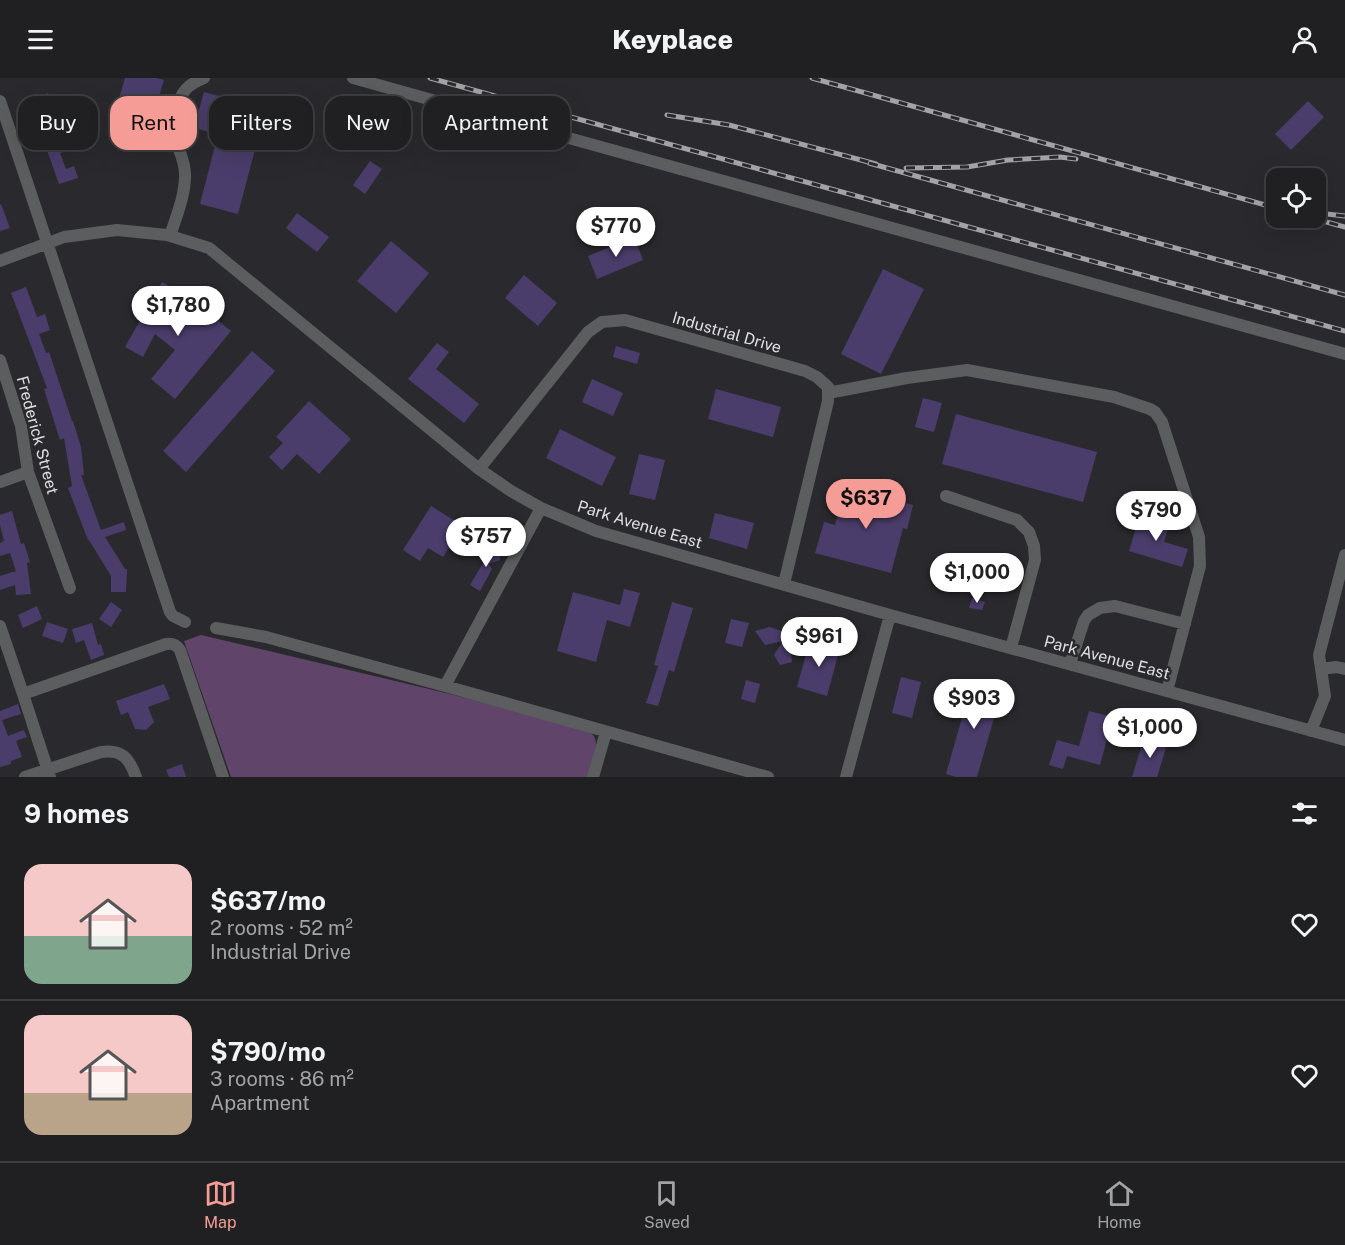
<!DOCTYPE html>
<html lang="en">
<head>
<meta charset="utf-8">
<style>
  :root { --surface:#202022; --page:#28282a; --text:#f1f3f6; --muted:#a2a3a5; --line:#3d3e40; --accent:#f59c96 }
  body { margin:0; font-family:"Public Sans",sans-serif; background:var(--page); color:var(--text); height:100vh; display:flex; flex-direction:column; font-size:22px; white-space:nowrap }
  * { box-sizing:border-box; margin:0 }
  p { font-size:20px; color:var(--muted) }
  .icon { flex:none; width:33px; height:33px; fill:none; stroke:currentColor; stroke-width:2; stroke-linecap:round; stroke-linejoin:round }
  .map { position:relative; height:699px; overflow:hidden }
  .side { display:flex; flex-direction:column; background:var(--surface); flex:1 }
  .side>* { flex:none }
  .banner { position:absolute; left:18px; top:18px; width:600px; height:54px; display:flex; gap:12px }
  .buttons { position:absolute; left:1266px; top:90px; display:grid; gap:12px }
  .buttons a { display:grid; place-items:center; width:60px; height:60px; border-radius:12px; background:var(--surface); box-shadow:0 6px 24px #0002,0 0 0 2px var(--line); font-size:30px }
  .price { position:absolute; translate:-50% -51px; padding:0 14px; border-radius:21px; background:#fff; color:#222; font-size:20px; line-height:39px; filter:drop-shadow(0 2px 3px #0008) }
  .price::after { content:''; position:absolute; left:50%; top:36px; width:18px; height:14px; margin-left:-9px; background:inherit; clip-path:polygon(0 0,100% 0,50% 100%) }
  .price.current { background:var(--accent); color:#111 }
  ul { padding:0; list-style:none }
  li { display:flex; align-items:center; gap:18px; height:150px; padding:0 24px }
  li+li { border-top:2px solid var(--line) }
  li span { display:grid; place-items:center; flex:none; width:168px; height:120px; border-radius:18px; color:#555 }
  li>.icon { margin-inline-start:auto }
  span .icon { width:72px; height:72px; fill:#fffc; stroke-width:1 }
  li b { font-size:26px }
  h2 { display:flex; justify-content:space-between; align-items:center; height:72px; padding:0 24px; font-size:26px }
  .pill { padding:0 21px; border-radius:18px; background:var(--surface); box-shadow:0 6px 24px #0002,0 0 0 2px var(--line); font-size:21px; line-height:54px }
  .pill.current { background:var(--accent); color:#111 }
  header { display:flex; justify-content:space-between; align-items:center; height:78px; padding:0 24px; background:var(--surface); font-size:27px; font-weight:800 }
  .menu { display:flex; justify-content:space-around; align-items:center; height:84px; border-top:2px solid var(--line); background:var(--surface); font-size:16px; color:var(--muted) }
  .menu a { display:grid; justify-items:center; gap:3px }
  .menu .current { color:var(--accent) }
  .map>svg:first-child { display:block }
  .green { fill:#604469 }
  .building { fill:#4b3d6b }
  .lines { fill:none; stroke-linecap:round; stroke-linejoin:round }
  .minor { stroke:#5b5d5e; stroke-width:12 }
  .rail-casing { stroke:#a3a3a6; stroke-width:5 }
  .rail { stroke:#2a2a2e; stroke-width:3; stroke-dasharray:9; stroke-linecap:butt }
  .labels { text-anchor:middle; stroke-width:5; stroke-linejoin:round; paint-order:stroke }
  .street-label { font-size:16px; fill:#e0e0e2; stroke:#2a2a2e }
</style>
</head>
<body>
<header><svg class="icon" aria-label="menu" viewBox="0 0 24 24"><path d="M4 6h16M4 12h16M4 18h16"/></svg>Keyplace<svg class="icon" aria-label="person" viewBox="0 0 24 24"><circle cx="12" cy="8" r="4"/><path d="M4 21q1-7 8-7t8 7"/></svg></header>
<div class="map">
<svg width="1345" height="699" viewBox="0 0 1345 699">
  <rect width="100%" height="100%" fill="#2a2a2e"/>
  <!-- green -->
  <path class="green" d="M 201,557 L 446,615 L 585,651 C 592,655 596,658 596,667 L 588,699 L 231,699 L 184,563 Z"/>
  <!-- building -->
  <path class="building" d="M 125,0 L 156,0 L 164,2 L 149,51 L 113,41 Z
    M 204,14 L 266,30 L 238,136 L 200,126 L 218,56 L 194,50 Z
    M 48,15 L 69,72 L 60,75 L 66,91 L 74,88 L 78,100 L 59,106 L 29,22 Z
    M 1308,23 L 1324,39 L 1291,72 L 1275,56 Z
    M 301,38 L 313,42 L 310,54 L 298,50 Z
    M 370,83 L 382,91 L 365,116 L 353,107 Z
    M 1,126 L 10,150 L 0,153 L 0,127 Z
    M 297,135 L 329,159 L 317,174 L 286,150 Z
    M 634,159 L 643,182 L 597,201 L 588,178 Z
    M 391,163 L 429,195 L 396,235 L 357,203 Z
    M 883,191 L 924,211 L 881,296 L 841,276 Z
    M 524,197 L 557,225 L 538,248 L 505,220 Z
    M 162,204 L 189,219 L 231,253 L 175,321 L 151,301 L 175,272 L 155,256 L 143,279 L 125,269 Z
    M 26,209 L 37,239 L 45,236 L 50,252 L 39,256 L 46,275 L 49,274 L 72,343 L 73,343 L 81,369 L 84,397 L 81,397 L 101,452 L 124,444 L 126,452 L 105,459 L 125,491 L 127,491 L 126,514 L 111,514 L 111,498 L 89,462 L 88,462 L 68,410 L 72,408 L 64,360 L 60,362 L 44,311 L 47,310 L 11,215 Z
    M 437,265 L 449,274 L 436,291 L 479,326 L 464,345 L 408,301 Z
    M 616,268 L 640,275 L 637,286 L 613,279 Z
    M 252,273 L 275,293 L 186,394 L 163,373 Z
    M 592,301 L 623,315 L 613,338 L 582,324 Z
    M 716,311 L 781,329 L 773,359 L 708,341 Z
    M 923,320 L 942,325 L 934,354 L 915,349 Z
    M 309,323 L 351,361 L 319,396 L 297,376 L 282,392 L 269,379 L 283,365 L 276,359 Z
    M 956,336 L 1097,374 L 1083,424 L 942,386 Z
    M 560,351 L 616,379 L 602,408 L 546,380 Z
    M 639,376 L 665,382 L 655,422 L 629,416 Z
    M 845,409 L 913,427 L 907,451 L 903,450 L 891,495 L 815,475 L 824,444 L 835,447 Z
    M 431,428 L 463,448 L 443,479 L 428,470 L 420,483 L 403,472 Z
    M 12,433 L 21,466 L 24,465 L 30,484 L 27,485 L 31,516 L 16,517 L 15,507 L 0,512 L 0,498 L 16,493 L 10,475 L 0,478 L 0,465 L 4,463 L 0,447 L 0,437 Z
    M 715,435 L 754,445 L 747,471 L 709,460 Z
    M 1140,436 L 1170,444 L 1164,464 L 1188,471 L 1182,489 L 1129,473 Z
    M 491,468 L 500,474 L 500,482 L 489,486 L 492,491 L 480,513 L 470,507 L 486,480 L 484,474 Z
    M 624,511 L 640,515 L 630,549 L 607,542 L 596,584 L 557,573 L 573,514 L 620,527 Z
    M 972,520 L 985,524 L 982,532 L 969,530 Z
    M 111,524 L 122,532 L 111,549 L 99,541 Z
    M 672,524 L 693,530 L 674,594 L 669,592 L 658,628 L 646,625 L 658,588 L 654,587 Z
    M 37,528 L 42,541 L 23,550 L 18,537 Z
    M 731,541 L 749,545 L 742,569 L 725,565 Z
    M 47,544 L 68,551 L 63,565 L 42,558 Z
    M 92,545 L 98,567 L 101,566 L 104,577 L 91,582 L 84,562 L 76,565 L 72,551 Z
    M 770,549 L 787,555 L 789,552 L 789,555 L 799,559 L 790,561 L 792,584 L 780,587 L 774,577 L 783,563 L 765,567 L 755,553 Z
    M 810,562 L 840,570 L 827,618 L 797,609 Z
    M 901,599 L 921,604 L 912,640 L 892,635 Z
    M 973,601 L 1003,609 L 977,699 L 956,699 L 946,696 Z
    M 746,602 L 760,606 L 755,625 L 741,621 Z
    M 164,606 L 170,621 L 148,629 L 154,644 L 146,652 L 135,651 L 128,634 L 121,637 L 116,623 Z
    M 18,626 L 21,636 L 2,642 L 8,658 L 24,652 L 27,659 L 16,663 L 22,679 L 11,683 L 11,686 L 0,689 L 0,633 Z
    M 1089,633 L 1113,639 L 1100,687 L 1067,678 L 1063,691 L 1049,687 L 1057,662 L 1079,668 Z
    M 1144,660 L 1167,667 L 1157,699 L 1132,699 Z
    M 182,686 L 186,699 L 169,699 L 166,692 Z"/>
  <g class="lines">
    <!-- minor -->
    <path class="minor" d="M 353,0 L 1345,276
      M 0,23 L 170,534 L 173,538 L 185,544
      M 170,158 C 176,139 185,118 185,98 C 186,81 174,65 173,48 C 173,40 176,32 178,25 C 184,10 190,6 204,0
      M 0,183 L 64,159 L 117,152 L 167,157 L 209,170 L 479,391 L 511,413 L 541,430 L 596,453 L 890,537 L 1345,662
      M 0,282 L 21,348 L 28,394 L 70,510
      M 828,315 L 907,300 L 967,292 L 1114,319 L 1150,331 L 1155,334 L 1162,344 L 1199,459 L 1200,488 L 1167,613
      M 479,391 L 588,254 L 602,244 L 625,242 L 805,293 L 817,299 L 828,309 L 828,323 L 784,506
      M 0,404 L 28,394
      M 946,418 L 1017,442 L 1029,454 L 1034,468 L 1035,482 L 1011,570
      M 541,430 L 445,608 L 768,699
      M 0,548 L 23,616
      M 216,550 L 266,559 L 445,608
      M 1070,586 L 1084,543 L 1088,537 L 1100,530 L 1115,528 L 1185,546
      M 1321,591 L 1336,589 L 1345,591
      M 1311,653 L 1325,618 L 1319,577 L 1345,477
      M 25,699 L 101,674 C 122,671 129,680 136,699
      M 50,699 L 23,616 L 166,566 C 172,565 176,566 180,572 L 223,699
      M 593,699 L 606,654
      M 846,699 L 890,537"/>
    <defs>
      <path id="rail" d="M 430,0 L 1345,253
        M 812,0 L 1276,130
        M 667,37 L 729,47 L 876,86
        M 869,85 L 1345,217
        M 906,90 L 967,89 L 1008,82 L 1060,79 L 1076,81
        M 1318,135 L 1345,138
        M 1312,140 L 1345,149"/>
    </defs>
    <!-- rail casing -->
    <use href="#rail" class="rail-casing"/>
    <!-- rail -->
    <use href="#rail" class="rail"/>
  </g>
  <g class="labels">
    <!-- street labels -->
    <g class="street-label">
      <text transform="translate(727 254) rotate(16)" y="6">Industrial Drive</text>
      <text transform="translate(38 357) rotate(75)" y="6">Frederick Street</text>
      <text transform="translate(640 446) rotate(17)" y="6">Park Avenue East</text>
      <text transform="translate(1107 579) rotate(15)" y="6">Park Avenue East</text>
    </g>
  </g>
</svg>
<div class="buttons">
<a><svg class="icon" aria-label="locate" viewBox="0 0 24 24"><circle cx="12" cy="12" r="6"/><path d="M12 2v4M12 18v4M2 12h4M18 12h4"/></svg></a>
</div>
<b class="price" style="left:616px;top:180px">$770</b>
<b class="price" style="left:178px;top:259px">$1,780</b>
<b class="price current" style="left:866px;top:452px">$637</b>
<b class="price" style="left:1156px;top:464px">$790</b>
<b class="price" style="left:486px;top:490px">$757</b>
<b class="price" style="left:977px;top:526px">$1,000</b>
<b class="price" style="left:819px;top:590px">$961</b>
<b class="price" style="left:974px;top:652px">$903</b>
<b class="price" style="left:1150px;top:681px">$1,000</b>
<div class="banner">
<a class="pill">Buy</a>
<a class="pill current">Rent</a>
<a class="pill">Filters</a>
<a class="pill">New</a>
<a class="pill">Apartment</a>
</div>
</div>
<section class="side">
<h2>9 homes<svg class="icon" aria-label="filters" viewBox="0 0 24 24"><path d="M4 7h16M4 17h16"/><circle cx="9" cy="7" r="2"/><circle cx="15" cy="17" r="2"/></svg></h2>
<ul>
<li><span style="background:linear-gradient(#f6c9c9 60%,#7fa58c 0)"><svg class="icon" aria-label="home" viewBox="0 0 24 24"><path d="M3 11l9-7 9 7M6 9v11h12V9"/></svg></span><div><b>$637/mo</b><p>2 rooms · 52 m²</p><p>Industrial Drive</p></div><svg class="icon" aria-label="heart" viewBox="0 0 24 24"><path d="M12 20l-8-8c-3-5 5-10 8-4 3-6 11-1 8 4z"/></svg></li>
<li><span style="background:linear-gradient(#f6c9c9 65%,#b9a48a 0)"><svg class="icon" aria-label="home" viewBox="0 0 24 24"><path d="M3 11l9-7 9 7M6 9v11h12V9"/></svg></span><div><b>$790/mo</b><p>3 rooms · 86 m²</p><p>Apartment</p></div><svg class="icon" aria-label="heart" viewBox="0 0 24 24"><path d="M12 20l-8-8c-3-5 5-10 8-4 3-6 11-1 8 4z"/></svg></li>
</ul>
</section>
<nav class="menu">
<a class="current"><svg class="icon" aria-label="map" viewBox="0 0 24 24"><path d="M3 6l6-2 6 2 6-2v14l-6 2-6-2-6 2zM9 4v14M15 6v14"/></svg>Map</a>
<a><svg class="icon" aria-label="saved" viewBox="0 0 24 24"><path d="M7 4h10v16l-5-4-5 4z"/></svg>Saved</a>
<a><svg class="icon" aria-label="home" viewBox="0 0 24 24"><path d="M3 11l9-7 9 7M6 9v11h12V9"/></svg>Home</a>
</nav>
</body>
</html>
